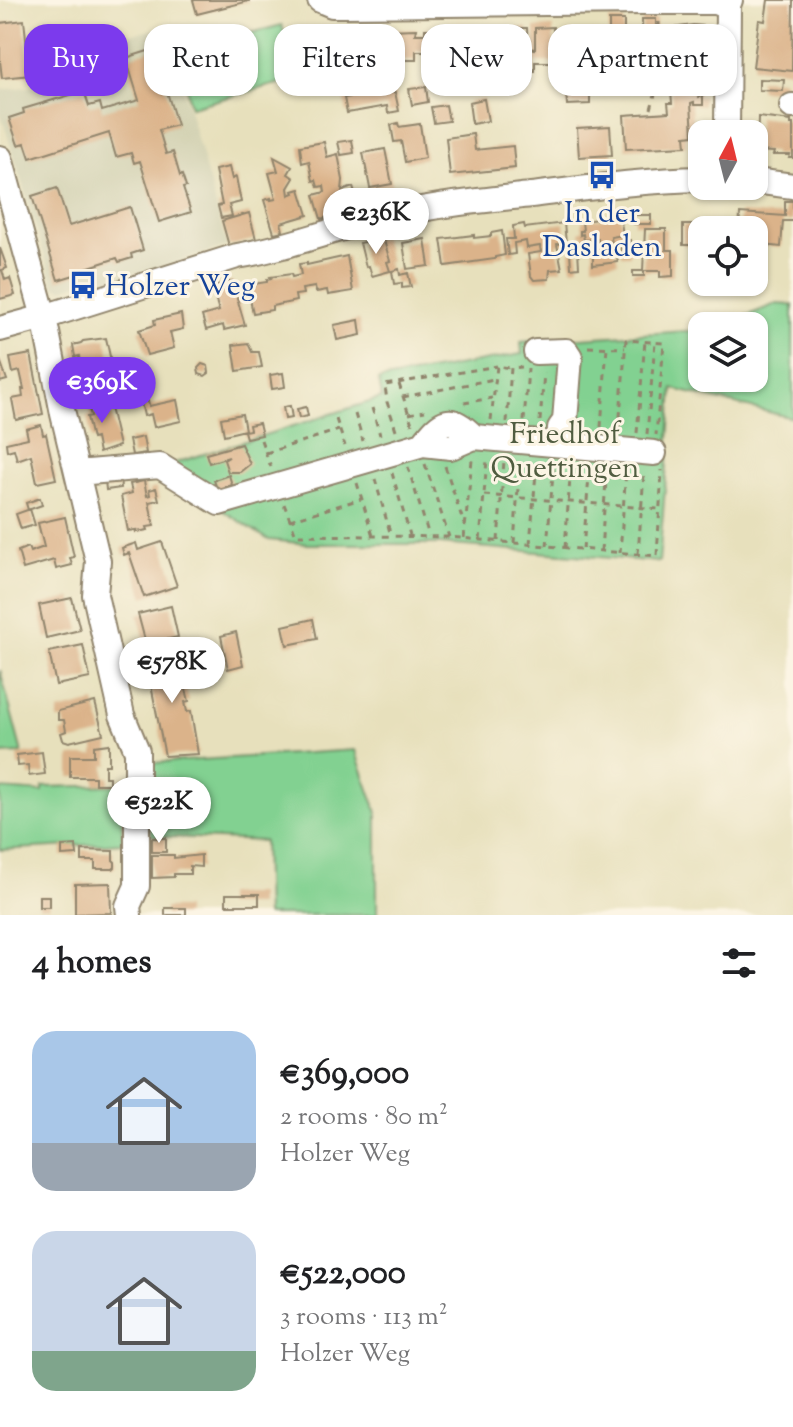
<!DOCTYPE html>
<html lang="en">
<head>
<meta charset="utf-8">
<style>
  :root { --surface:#fff; --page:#f6f6f6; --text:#202124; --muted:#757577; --accent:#7c3aed }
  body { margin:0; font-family:"Sorts Mill Goudy",serif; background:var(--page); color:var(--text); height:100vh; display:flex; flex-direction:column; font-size:30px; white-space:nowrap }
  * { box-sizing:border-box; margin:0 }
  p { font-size:26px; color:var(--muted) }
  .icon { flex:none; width:44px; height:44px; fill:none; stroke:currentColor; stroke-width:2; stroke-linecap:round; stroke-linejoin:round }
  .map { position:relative; height:915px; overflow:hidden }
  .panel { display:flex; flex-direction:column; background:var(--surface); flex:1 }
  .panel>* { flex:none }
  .top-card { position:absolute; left:24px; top:24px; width:746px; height:72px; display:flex; gap:16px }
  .needle { width:52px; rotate:7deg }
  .tools { position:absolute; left:688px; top:120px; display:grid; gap:16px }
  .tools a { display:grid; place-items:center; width:80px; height:80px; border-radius:16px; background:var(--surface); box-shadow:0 2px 6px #0004; font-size:40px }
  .price { position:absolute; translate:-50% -68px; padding:0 18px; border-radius:28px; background:#fff; color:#222; font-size:26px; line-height:52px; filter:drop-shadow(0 2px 4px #0008) }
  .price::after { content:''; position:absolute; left:50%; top:48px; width:24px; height:18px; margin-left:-12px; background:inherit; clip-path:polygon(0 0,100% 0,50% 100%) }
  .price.on { background:var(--accent); color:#fff }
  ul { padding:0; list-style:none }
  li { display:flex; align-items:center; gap:24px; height:200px; padding:0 32px }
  li span { display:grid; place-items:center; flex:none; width:224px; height:160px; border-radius:24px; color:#555 }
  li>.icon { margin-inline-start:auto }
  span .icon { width:96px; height:96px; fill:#fffc; stroke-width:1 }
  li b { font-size:34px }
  h2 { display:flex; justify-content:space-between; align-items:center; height:96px; padding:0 32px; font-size:34px }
  .chip { padding:0 28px; border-radius:24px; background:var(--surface); box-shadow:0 2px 6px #0004; font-size:28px; line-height:72px }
  .chip.on { background:var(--accent); color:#fff }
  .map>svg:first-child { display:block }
  .built { fill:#d3d2b3 }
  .green { fill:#82d191; stroke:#5e7e58; stroke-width:2 }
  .building { fill:#dbb38a }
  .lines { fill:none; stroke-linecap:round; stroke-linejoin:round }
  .minor-casing { stroke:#91856d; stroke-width:28 }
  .path { stroke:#91856d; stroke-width:3; stroke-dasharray:6 6; stroke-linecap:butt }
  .minor { stroke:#fff; stroke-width:24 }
  .labels { text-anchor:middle; stroke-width:6; stroke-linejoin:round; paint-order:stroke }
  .transit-label { font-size:30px; fill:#164399; stroke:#fcf5e5 }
  .park-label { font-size:30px; fill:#505c40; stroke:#fcf5e5 }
</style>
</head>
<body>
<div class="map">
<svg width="793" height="915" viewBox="0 0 793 915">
  <rect width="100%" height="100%" fill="#fcf5e5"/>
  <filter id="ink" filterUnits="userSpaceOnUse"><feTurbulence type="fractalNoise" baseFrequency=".0125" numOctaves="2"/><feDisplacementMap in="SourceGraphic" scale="16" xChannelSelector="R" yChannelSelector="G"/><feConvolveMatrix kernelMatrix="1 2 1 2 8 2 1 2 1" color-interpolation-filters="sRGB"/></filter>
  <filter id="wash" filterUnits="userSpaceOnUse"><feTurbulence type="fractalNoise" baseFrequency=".006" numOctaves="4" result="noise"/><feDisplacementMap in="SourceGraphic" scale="32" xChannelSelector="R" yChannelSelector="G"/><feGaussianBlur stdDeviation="1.8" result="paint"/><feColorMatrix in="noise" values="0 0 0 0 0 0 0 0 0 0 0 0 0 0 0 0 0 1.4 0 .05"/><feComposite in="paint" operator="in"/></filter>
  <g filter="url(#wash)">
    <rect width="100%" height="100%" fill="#e7e0bc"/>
    <!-- built -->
    <path class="built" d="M 166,27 L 227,246 L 155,269 L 96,280 L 94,275 L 83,278 L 79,284 L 63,289 L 54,286 L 0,111 L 0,90 L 81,81 L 79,45 Z"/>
    <!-- green -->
    <path class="green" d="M 282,25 L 296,79 L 191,107 L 177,52 Z
      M 776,304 L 793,305 L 793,418 L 673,389 L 659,562 L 440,544 L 309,544 L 269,540 L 211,503 L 169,465 L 382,398 L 379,380 L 522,354 L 521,342 L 702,330 L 702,378 L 754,378 L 754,326 L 721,326 Z
      M 0,670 L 22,753 L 0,754 Z
      M 355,750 L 377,812 L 377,915 L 266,915 L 264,841 L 151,836 L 152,763 Z
      M 122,785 L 122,843 L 0,850 L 0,789 L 43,792 L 43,787 Z"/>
    <g id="blocks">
      <!-- building -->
      <path class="building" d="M 193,0 L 249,0 L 249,1 L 197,14 Z
        M 768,0 L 793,0 L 792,71 L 753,67 L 759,20 L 765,21 Z
        M 642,19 L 656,19 L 656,68 L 643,69 Z
        M 24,20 L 30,75 L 2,78 L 0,61 L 0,23 Z
        M 609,20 L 624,20 L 624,67 L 609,68 Z
        M 693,25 L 704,26 L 708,81 L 707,88 L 698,89 L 699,97 L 703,96 L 703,105 L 694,105 L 694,102 L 691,103 L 693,135 L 685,136 L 686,146 L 626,149 L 624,115 L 669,112 L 668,103 L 672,103 L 671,91 L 674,91 L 671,28 Z
        M 553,27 L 554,48 L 561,48 L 561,51 L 568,51 L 568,32 L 595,32 L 596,62 L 570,62 L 570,68 L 553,71 L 553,62 L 535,62 L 535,71 L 527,71 L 527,62 L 477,63 L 477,28 L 500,28 L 500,35 L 509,35 L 509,28 L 527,28 L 528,48 L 535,49 L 535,28 Z
        M 416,29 L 415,34 L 425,34 L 425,29 L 451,29 L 451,46 L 467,46 L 467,63 L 451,63 L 451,54 L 425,54 L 425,51 L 416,51 L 416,60 L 388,60 L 388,62 L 379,62 L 378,59 L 349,60 L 349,64 L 341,65 L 341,60 L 330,60 L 330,56 L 317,57 L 316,33 L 332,32 L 332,36 L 341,36 L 341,49 L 348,49 L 348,31 L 379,30 L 379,47 L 388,47 L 388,30 Z
        M 154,49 L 177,125 L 159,130 L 166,154 L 173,152 L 180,176 L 182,175 L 186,187 L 183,188 L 191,212 L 159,222 L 140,161 L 134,163 L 131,153 L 116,157 L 109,133 L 30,158 L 25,143 L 18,145 L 9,118 L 24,113 L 23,109 L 84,91 L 89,106 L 100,103 L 102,111 L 139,100 L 126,58 Z
        M 759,79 L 784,80 L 783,91 L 759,90 Z
        M 426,87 L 428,102 L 412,105 L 409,89 Z
        M 590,89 L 590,104 L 567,105 L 566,90 Z
        M 384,91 L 385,93 L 395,92 L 399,111 L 388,113 L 387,106 L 347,113 L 344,98 Z
        M 484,99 L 488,121 L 472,124 L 469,102 Z
        M 446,105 L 449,121 L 434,123 L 431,107 Z
        M 758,117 L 791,121 L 791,124 L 793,124 L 793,158 L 789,158 L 790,155 L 773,155 L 774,152 L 757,151 Z
        M 398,123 L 399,127 L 420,124 L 425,158 L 405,162 L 401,141 L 394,142 L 391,125 Z
        M 610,126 L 612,155 L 579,157 L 577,128 Z
        M 473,134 L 475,150 L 513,146 L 515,168 L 450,175 L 446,138 Z
        M 352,140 L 354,153 L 341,155 L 338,142 Z
        M 324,142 L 327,157 L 338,154 L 343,180 L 342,191 L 353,187 L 359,208 L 321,219 L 314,195 L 325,192 L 324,186 L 318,187 L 316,180 L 313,181 L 309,161 L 302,163 L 300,146 Z
        M 385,149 L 392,184 L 370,188 L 363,153 Z
        M 274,157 L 292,167 L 288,174 L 294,178 L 288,188 L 289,195 L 294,193 L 293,191 L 300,189 L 308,215 L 281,223 L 283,231 L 274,233 L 264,200 L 271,198 L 271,200 L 276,199 L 269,173 L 278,171 Z
        M 229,167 L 232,179 L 236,177 L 241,202 L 229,205 L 232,216 L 221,218 L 218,206 L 222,205 L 215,170 Z
        M 57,188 L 69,226 L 130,207 L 143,250 L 131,254 L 132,258 L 119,262 L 117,258 L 83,269 L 84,272 L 58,280 L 32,196 Z
        M 785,201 L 793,201 L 793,221 L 783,221 L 781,247 L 754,244 L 754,230 L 739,230 L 740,213 L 785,216 Z
        M 249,213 L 256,239 L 229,246 L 222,221 Z
        M 634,215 L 651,215 L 651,224 L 634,224 Z
        M 620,216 L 623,235 L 611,237 L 613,252 L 616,252 L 618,262 L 593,265 L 593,247 L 599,246 L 598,239 L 584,240 L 583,234 L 580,235 L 580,231 L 583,231 L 582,221 Z
        M 564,223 L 566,243 L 557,244 L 562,269 L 550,270 L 549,279 L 534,280 L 531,276 L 528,254 L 541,252 L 540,246 L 527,248 L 526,241 L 514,243 L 515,254 L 508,255 L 506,239 L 514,239 L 513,226 L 524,224 L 525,228 Z
        M 683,225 L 718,225 L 718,230 L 702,230 L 702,247 L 695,247 L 695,245 L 683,245 Z
        M 645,229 L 666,229 L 666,250 L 673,250 L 673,276 L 660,277 L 660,271 L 644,271 L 644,276 L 633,276 L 633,271 L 643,271 Z
        M 502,231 L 505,255 L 495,257 L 495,259 L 445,266 L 441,239 L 474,235 L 474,238 L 491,236 L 491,233 Z
        M 383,237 L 390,261 L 387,262 L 390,271 L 372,276 L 369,266 L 366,267 L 360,243 Z
        M 425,239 L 429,266 L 407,269 L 403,243 Z
        M 621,240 L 630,240 L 630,255 L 621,255 Z
        M 0,248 L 7,268 L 2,270 L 5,280 L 10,278 L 15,295 L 0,299 Z
        M 578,250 L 579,267 L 571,268 L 570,251 Z
        M 347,256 L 353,291 L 328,295 L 327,290 L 316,292 L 315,287 L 302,289 L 303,294 L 295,295 L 296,301 L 272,306 L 272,310 L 253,313 L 247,285 L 267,282 L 267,280 L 271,279 L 270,277 L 291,274 L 292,277 L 301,275 L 299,264 L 307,263 L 307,265 Z
        M 399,269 L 400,275 L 408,273 L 411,287 L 402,288 L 402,283 L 394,284 L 392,271 Z
        M 232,281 L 245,325 L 224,330 L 223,325 L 206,330 L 202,316 L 219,311 L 212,287 Z
        M 181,314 L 183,329 L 170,332 L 174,348 L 147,355 L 139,330 L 155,325 L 154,320 Z
        M 359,320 L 361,335 L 337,340 L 334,325 Z
        M 106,338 L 114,375 L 80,382 L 78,370 L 81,369 L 80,363 L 79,356 L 75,357 L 73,345 L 81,343 L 83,341 Z
        M 248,343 L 252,352 L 259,352 L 262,367 L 237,371 L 233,345 Z
        M 31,354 L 43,414 L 16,420 L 12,399 L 23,397 L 22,389 L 24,389 L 20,371 L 13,373 L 10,358 Z
        M 0,360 L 7,380 L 0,382 Z
        M 202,364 L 208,366 L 209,373 L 205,376 L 199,374 L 198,368 Z
        M 129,372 L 135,400 L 121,403 L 115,374 Z
        M 283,373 L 285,387 L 272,389 L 270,375 Z
        M 98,399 L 99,401 L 108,399 L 119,446 L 99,453 L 96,438 L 92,439 L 87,417 L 91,416 L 87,402 Z
        M 177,400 L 181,421 L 154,427 L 151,414 L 144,416 L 141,402 L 148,401 L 149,406 Z
        M 290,406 L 292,418 L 285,419 L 283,407 Z
        M 306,407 L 308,416 L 299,418 L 297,409 Z
        M 242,414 L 245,430 L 224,435 L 221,418 Z
        M 259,423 L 262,435 L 246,438 L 244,431 L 250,430 L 249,425 Z
        M 41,425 L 43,435 L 46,434 L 56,479 L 37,483 L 31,455 L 17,460 L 14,449 L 7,451 L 6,443 L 28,438 L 26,429 Z
        M 143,437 L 146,453 L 132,455 L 129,440 Z
        M 241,444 L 250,464 L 240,472 L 228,472 L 224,460 L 229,457 L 209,463 L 206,454 Z
        M 229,475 L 232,485 L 217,489 L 214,480 Z
        M 120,479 L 121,488 L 106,490 L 105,480 Z
        M 144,481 L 147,496 L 150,495 L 149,490 L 156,488 L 159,500 L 149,502 L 154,526 L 147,527 L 148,530 L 136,532 L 136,530 L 128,531 L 121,496 L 132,493 L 130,484 Z
        M 40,498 L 42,505 L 28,510 L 26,503 Z
        M 30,509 L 35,525 L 21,529 L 16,514 Z
        M 65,517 L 74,557 L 70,558 L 72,565 L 56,569 L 54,560 L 23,569 L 18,551 L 28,547 L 30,552 L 44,547 L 38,523 Z
        M 162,542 L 177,586 L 144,597 L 129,553 L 124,555 L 122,548 L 136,543 L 138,550 Z
        M 72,598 L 80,630 L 46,638 L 39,605 Z
        M 171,606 L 178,637 L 146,644 L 138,614 Z
        M 313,619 L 317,639 L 287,645 L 283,626 Z
        M 236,632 L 243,665 L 228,669 L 221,636 Z
        M 83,645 L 90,678 L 56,685 L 49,652 Z
        M 177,653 L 189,701 L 185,702 L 187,712 L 191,711 L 198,754 L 165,756 L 151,685 L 149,686 L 143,660 Z
        M 95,702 L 103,734 L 69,742 L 63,740 L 61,733 L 66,731 L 64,720 L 58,720 L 58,711 Z
        M 109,744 L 109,765 L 105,765 L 105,777 L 109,777 L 109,784 L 95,784 L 95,777 L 70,777 L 70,756 L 94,756 L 94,746 Z
        M 42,752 L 45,774 L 29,776 L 28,765 L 18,766 L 17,755 Z
        M 152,838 L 166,838 L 166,852 L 152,852 Z
        M 76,845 L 77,855 L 62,856 L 62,846 Z
        M 82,850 L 113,851 L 113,860 L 115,862 L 115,867 L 113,869 L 95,869 L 95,861 L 82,861 Z
        M 152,855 L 174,855 L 174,858 L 201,855 L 201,867 L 190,866 L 190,874 L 174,874 L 174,877 L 152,878 Z
        M 110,883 L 111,913 L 75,914 L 75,884 Z
        M 226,894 L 259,894 L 259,905 L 226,905 Z
        M 39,896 L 49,896 L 49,907 L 39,907 Z
        M 165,908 L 186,908 L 186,915 L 165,915 Z"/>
    </g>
  </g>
  <g filter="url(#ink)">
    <use href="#blocks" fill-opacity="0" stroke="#91856d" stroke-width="2"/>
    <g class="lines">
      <defs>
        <path id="minor" d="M 320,0 L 332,5 L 342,5 L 643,2 L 714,2 L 728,5
          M 792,106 L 793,106
          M 727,134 L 728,5 L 730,0
          M 0,158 L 44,317 L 63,414 L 98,561 L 95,595 L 122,715 L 137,751 L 137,886 L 128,906 L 129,915
          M 754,181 L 793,186
          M 0,329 L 44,317 L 237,256 C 293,247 342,225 397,214 C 441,204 486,200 531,195 C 588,188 645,180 702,179
          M 536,352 L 566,351 L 570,357 L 565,421 L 560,428 L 559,444
          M 423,444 C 442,419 450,413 474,437
          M 77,473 L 160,466 L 219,503 L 423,444 L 451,447 L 474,437 L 654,453"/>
      </defs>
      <!-- minor casing -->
      <use href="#minor" class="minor-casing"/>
      <!-- path -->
      <path class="path" d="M 651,109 L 660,76 L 659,22
        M 588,347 L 625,348
        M 399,384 L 413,427
        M 403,397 L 494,379
        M 464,403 L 492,398
        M 372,408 L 380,435
        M 355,414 L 363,441
        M 409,414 L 425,411
        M 336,419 L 345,446
        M 491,420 L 497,366 L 510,368
        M 524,421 L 528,369
        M 540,421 L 544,373
        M 507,422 L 511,368 L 522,367
        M 601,427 L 607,347
        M 619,429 L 626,340 L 664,343 L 656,435
        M 396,430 L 387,402 L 385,385 L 497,366
        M 637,433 L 645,341
        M 647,434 L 655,342
        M 261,440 L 271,467
        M 266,453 L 339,430
        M 425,464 L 449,537
        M 445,466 L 464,524
        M 408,467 L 429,536
        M 392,473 L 410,535
        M 375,479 L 391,536
        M 357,483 L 373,536
        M 484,495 L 659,509
        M 284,504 L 296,535 L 449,537 L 657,556 L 662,470
        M 290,520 L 361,499
        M 464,538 L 472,460
        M 480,540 L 487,460
        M 498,541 L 504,461
        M 514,543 L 520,461
        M 530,544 L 537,461
        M 547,546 L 554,462
        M 565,548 L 571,464
        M 583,549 L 590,465
        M 601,551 L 607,467
        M 620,553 L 626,470
        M 638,554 L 644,474"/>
      <!-- minor -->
      <use href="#minor" class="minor"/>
    </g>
  </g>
  <!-- icons -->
  <defs>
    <symbol id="bus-bare" viewBox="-9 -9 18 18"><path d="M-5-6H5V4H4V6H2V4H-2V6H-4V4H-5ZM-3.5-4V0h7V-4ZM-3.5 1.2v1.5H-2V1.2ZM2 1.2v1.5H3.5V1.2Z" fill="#1a4fb4" stroke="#fcf5e5" stroke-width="2.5" paint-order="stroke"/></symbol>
  </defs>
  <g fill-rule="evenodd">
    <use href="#bus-bare" x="582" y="155" width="40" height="40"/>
    <use href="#bus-bare" x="63" y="265" width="40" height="40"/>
  </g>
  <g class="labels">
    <!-- transit labels -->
    <g class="transit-label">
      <text x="602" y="222">In der<tspan x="602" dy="34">Dasladen</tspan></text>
      <text x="105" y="295" text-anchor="start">Holzer Weg</text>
    </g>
    <!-- park labels -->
    <g class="park-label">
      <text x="565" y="443">Friedhof<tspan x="565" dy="34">Quettingen</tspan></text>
    </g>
  </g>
</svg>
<div class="tools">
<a><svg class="needle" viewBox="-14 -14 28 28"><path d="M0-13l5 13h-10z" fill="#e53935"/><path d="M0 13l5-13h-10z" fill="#757577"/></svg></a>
<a><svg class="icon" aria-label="locate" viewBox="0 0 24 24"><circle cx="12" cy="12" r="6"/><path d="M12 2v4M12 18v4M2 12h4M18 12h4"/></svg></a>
<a><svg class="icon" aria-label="layers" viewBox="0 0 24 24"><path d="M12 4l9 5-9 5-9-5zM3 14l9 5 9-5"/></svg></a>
</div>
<b class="price" style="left:376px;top:256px">€236K</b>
<b class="price on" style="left:102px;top:425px">€369K</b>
<b class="price" style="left:172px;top:705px">€578K</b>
<b class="price" style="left:159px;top:845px">€522K</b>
<div class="top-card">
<a class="chip on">Buy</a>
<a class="chip">Rent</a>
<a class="chip">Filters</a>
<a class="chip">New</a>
<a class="chip">Apartment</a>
</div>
</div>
<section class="panel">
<h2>4 homes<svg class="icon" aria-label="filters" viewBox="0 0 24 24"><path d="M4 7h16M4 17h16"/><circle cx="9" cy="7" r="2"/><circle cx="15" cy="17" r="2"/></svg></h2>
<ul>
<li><span style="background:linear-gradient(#a9c7e8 70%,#9aa5b1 0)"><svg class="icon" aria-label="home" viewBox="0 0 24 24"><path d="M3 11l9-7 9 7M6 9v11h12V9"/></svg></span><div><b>€369,000</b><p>2 rooms · 80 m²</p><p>Holzer Weg</p></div></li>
<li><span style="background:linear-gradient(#c9d6e8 75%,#7fa58c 0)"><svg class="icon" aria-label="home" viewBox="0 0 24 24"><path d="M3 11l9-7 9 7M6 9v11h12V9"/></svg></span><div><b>€522,000</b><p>3 rooms · 113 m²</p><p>Holzer Weg</p></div></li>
</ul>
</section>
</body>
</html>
